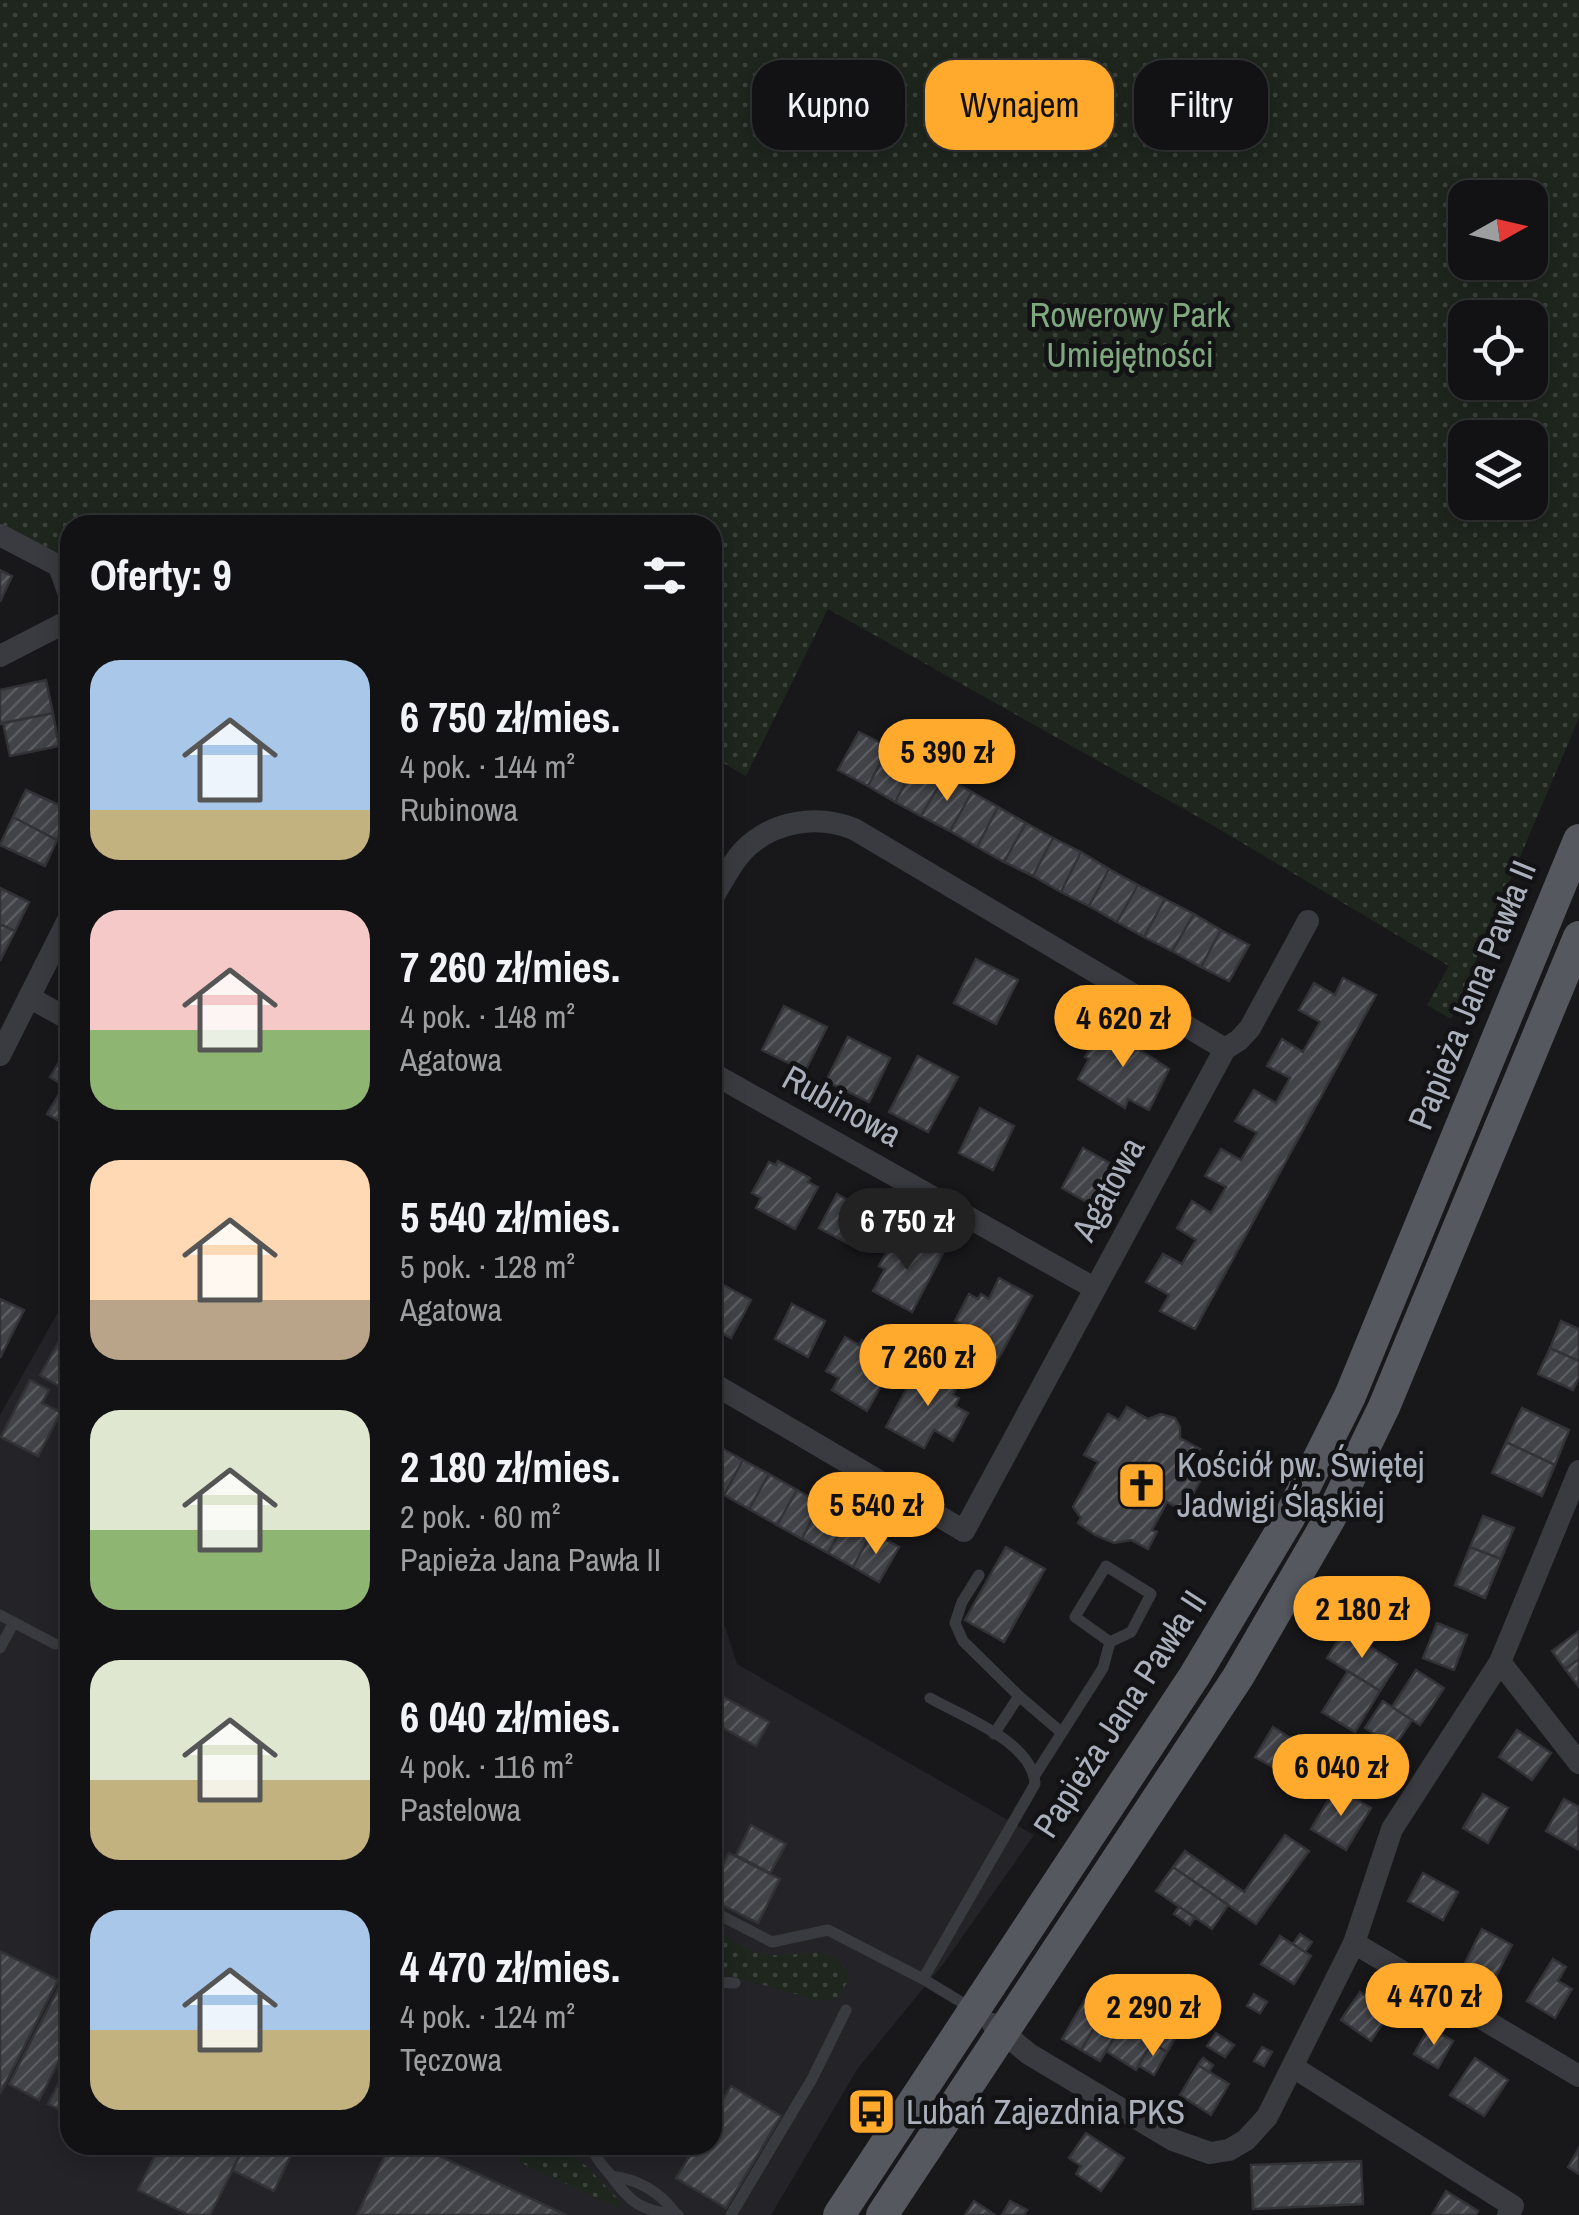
<!DOCTYPE html>
<html lang="pl">
<head>
<meta charset="utf-8">
<style>
  :root { --surface:#121214; --page:#1b1b1d; --text:#f1f3f6; --muted:#9c9ea0; --line:#313234; --accent:#ffaa2c }
  body { margin:0; font-family:"Archivo Narrow",sans-serif; background:var(--page); color:var(--text); height:100vh; display:flex; flex-direction:column; font-size:38px; white-space:nowrap }
  * { box-sizing:border-box; margin:0 }
  p { font-size:32px; color:var(--muted) }
  .icon { flex:none; width:55px; height:55px; fill:none; stroke:currentColor; stroke-width:2; stroke-linecap:round; stroke-linejoin:round }
  .map { position:relative; flex:1; overflow:hidden }
  .details { position:absolute; left:60px; top:515px; width:662px; height:1640px; display:flex; flex-direction:column; background:var(--surface); border-radius:30px; box-shadow:0 5px 25px #0003,0 0 0 2px var(--line) }
  .details>* { flex:none }
  .banner { position:absolute; left:752px; top:60px; width:675px; height:90px; display:flex; gap:20px }
  .needle { width:65px; rotate:82deg }
  .buttons { position:absolute; left:1448px; top:180px; display:grid; gap:20px }
  .buttons a { display:grid; place-items:center; width:100px; height:100px; border-radius:20px; background:var(--surface); box-shadow:0 5px 25px #0003,0 0 0 2px var(--line); font-size:50px }
  .price { position:absolute; translate:-50% -85px; padding:0 22px; border-radius:35px; background:var(--accent); color:#111; font-size:32px; line-height:65px; filter:drop-shadow(0 2px 5px #0008) }
  .price::after { content:''; position:absolute; left:50%; top:60px; width:30px; height:22px; margin-left:-15px; background:inherit; clip-path:polygon(0 0,100% 0,50% 100%) }
  .price.current { background:#222; color:#fff }
  ul { padding:0; list-style:none }
  li { display:flex; align-items:center; gap:30px; height:250px; padding:0 30px }
  li span { display:grid; place-items:center; flex:none; width:280px; height:200px; border-radius:30px; color:#555 }
  li>.icon { margin-inline-start:auto }
  span .icon { width:120px; height:120px; fill:#fffc; stroke-width:1 }
  li b { font-size:42px }
  h2 { display:flex; justify-content:space-between; align-items:center; height:120px; padding:0 30px; font-size:42px }
  .tag { padding:0 35px; border-radius:30px; background:var(--surface); box-shadow:0 5px 25px #0003,0 0 0 2px var(--line); font-size:35px; line-height:90px }
  .tag.current { background:var(--accent); color:#111 }
  .map>svg:first-child { display:block }
  .built { fill:#242428 }
  .green { fill:url(#green-dots); fill-rule:evenodd }
  .building { fill:url(#building-hatch); stroke:#323237; stroke-width:2.5 }
  .lines { fill:none; stroke-linecap:round; stroke-linejoin:round }
  .lane { stroke:#393b40; stroke-width:11 }
  .street { stroke:#393b40; stroke-width:22 }
  .primary { stroke:#55585f; stroke-width:32 }
  .labels { text-anchor:middle; stroke-width:9; stroke-linejoin:round; paint-order:stroke }
  .park-label { font-size:35px; fill:#7fa87f; stroke:#131316 }
  .street-label { font-size:35px; fill:#aab0bc; stroke:#131316 }
  .poi-label { font-size:35px; fill:#aab0bc; stroke:#131316; text-anchor:start }
</style>
</head>
<body>
<div class="map">
<svg width="1579" height="2215" viewBox="0 0 1579 2215">
  <defs>
    <pattern id="green-dots" width="8" height="8" patternUnits="userSpaceOnUse" patternTransform="scale(2.5)"><rect width="8" height="8" fill="#1e261e"/><path d="M2 2h.1M6 6h.1" fill="none" stroke="#3c433d" stroke-width="1.8" stroke-linecap="round"/></pattern>
    <pattern id="building-hatch" width="6" height="6" patternUnits="userSpaceOnUse" patternTransform="scale(2.5)"><rect width="6" height="6" fill="#424348"/><path d="M-1 1l2-2M0 6l6-6M5 7l2-2" fill="none" stroke="#5b5c60"/></pattern>
  </defs>
  <rect width="100%" height="100%" fill="#18181b"/>
  <!-- built -->
  <path class="built" d="M 70,1291 L 70,2145 L 712,2145 L 713,1618 L 725,1626 L 737,1664 L 1034,1835 L 944,1963 L 858,2068 L 771,2215 L 0,2215 L 0,1415 Z"/>
  <!-- green -->
  <path class="green" d="M 0,0 L 1579,0 L 1579,718 L 1451,1019 L 1427,1005 L 1449,966 L 1207,822 L 828,609 L 746,776 L 713,757 L 712,525 L 70,525 L 70,558 L 0,525 ZM 1465,198 L 1530,198 L 1530,262 L 1465,262 ZM 1465,318 L 1530,318 L 1530,382 L 1465,382 ZM 1465,438 L 1530,438 L 1530,502 L 1465,502 Z
    M 713,1931 C 729,1939 747,1950 765,1954 C 800,1961 832,1936 850,1978 L 837,1998 L 821,2001 L 713,1971 Z
    M 529,2145 L 556,2145 L 585,2165 L 621,2202 L 619,2208 L 519,2162 Z"/>
  <!-- building -->
  <path class="building" d="M 0,570 L 12,576 L 0,602 Z
    M 46,680 L 53,713 L 0,724 L 0,690 Z
    M 53,713 L 59,746 L 10,756 L 3,723 Z
    M 859,732 L 889,747 L 868,786 L 838,770 Z
    M 889,747 L 917,762 L 895,802 L 868,786 Z
    M 917,762 L 944,777 L 921,816 L 895,802 Z
    M 944,777 L 972,792 L 950,831 L 921,816 Z
    M 26,790 L 70,810 L 57,840 L 13,817 Z
    M 972,792 L 998,807 L 977,847 L 950,831 Z
    M 998,807 L 1026,823 L 1004,862 L 977,847 Z
    M 13,817 L 57,840 L 45,866 L 0,845 Z
    M 1026,823 L 1053,838 L 1033,876 L 1004,862 Z
    M 1053,838 L 1081,852 L 1061,892 L 1033,876 Z
    M 1081,852 L 1109,869 L 1089,906 L 1061,892 Z
    M 1109,869 L 1138,885 L 1117,922 L 1089,906 Z
    M 1138,885 L 1165,899 L 1144,937 L 1117,922 Z
    M 0,888 L 29,902 L 15,931 L 0,924 Z
    M 1165,899 L 1194,914 L 1172,951 L 1144,937 Z
    M 1194,914 L 1221,930 L 1201,967 L 1172,951 Z
    M 0,924 L 15,931 L 0,961 Z
    M 1221,930 L 1249,945 L 1229,981 L 1201,967 Z
    M 976,959 L 1018,980 L 996,1024 L 954,1003 Z
    M 1343,978 L 1376,995 L 1195,1329 L 1160,1311 L 1169,1295 L 1146,1282 L 1163,1254 L 1182,1264 L 1196,1240 L 1177,1228 L 1192,1201 L 1211,1213 L 1226,1187 L 1205,1176 L 1221,1149 L 1241,1160 L 1257,1133 L 1235,1121 L 1254,1090 L 1276,1103 L 1290,1078 L 1267,1066 L 1282,1039 L 1303,1052 L 1320,1022 L 1299,1010 L 1314,983 L 1335,995 Z
    M 784,1006 L 827,1027 L 805,1071 L 762,1050 Z
    M 1104,1027 L 1122,1038 L 1126,1033 L 1140,1042 L 1137,1048 L 1169,1069 L 1149,1110 L 1128,1099 L 1125,1108 L 1078,1079 L 1089,1059 L 1085,1057 Z
    M 848,1037 L 890,1058 L 869,1102 L 826,1081 Z
    M 66,1051 L 70,1053 L 70,1127 L 47,1114 L 64,1086 L 50,1077 Z
    M 918,1056 L 958,1077 L 928,1132 L 889,1112 Z
    M 980,1108 L 1014,1126 L 993,1170 L 959,1153 Z
    M 1083,1148 L 1113,1165 L 1092,1205 L 1062,1188 Z
    M 778,1161 L 810,1178 L 808,1182 L 818,1187 L 795,1229 L 756,1208 L 761,1198 L 752,1193 L 769,1162 L 776,1165 Z
    M 837,1194 L 880,1217 L 862,1251 L 819,1228 Z
    M 900,1241 L 919,1249 L 923,1242 L 943,1253 L 912,1312 L 873,1291 L 885,1269 L 879,1266 L 889,1248 L 894,1251 Z
    M 999,1278 L 1032,1296 L 995,1365 L 955,1343 L 964,1325 L 955,1321 L 969,1294 L 978,1299 L 981,1294 L 989,1299 Z
    M 718,1282 L 751,1300 L 731,1338 L 712,1328 L 712,1293 Z
    M 0,1299 L 24,1310 L 0,1358 Z
    M 792,1304 L 825,1321 L 808,1357 L 775,1339 Z
    M 1561,1321 L 1579,1329 L 1579,1361 L 1550,1348 Z
    M 70,1322 L 70,1390 L 69,1392 L 40,1375 Z
    M 845,1337 L 859,1345 L 862,1340 L 896,1359 L 867,1411 L 832,1390 L 839,1378 L 826,1371 Z
    M 1550,1348 L 1579,1361 L 1579,1377 L 1573,1390 L 1538,1374 Z
    M 920,1364 L 958,1385 L 953,1395 L 959,1398 L 955,1406 L 968,1413 L 953,1441 L 934,1430 L 924,1448 L 886,1427 Z
    M 30,1380 L 49,1390 L 42,1403 L 61,1412 L 38,1456 L 1,1437 Z
    M 1127,1407 L 1148,1419 L 1161,1414 L 1175,1418 L 1180,1427 L 1180,1438 L 1200,1449 L 1193,1461 L 1207,1468 L 1184,1511 L 1167,1502 L 1152,1530 L 1157,1532 L 1148,1549 L 1131,1540 L 1114,1543 L 1095,1535 L 1078,1523 L 1081,1518 L 1073,1507 L 1098,1462 L 1084,1455 L 1108,1414 L 1119,1420 Z
    M 1522,1408 L 1569,1430 L 1555,1465 L 1506,1442 Z
    M 1506,1442 L 1555,1465 L 1542,1496 L 1492,1473 Z
    M 716,1445 L 743,1460 L 724,1495 L 712,1489 L 712,1451 Z
    M 743,1460 L 769,1474 L 749,1509 L 724,1495 Z
    M 769,1474 L 797,1490 L 777,1525 L 749,1509 Z
    M 797,1490 L 820,1503 L 802,1539 L 777,1525 Z
    M 820,1503 L 848,1518 L 828,1553 L 802,1539 Z
    M 1483,1516 L 1514,1528 L 1501,1559 L 1470,1547 Z
    M 848,1518 L 872,1532 L 853,1567 L 828,1553 Z
    M 872,1532 L 899,1547 L 879,1582 L 853,1567 Z
    M 1006,1547 L 1045,1569 L 1004,1642 L 965,1620 Z
    M 1470,1547 L 1501,1559 L 1485,1598 L 1455,1585 Z
    M 1437,1623 L 1467,1635 L 1454,1670 L 1423,1658 Z
    M 1344,1630 L 1397,1664 L 1380,1691 L 1327,1658 Z
    M 1579,1631 L 1579,1659 L 1565,1669 L 1552,1651 Z
    M 1579,1659 L 1579,1687 L 1565,1669 Z
    M 1416,1670 L 1444,1688 L 1420,1725 L 1392,1707 Z
    M 1348,1671 L 1380,1691 L 1355,1732 L 1322,1712 Z
    M 722,1696 L 769,1722 L 756,1746 L 712,1722 L 712,1713 Z
    M 1383,1701 L 1412,1720 L 1394,1747 L 1365,1728 Z
    M 1273,1727 L 1303,1746 L 1285,1774 L 1255,1757 Z
    M 1517,1730 L 1551,1753 L 1532,1780 L 1499,1757 Z
    M 1336,1787 L 1371,1808 L 1346,1850 L 1311,1829 Z
    M 1483,1794 L 1508,1808 L 1488,1843 L 1463,1828 Z
    M 1564,1799 L 1579,1807 L 1578,1849 L 1546,1831 Z
    M 751,1825 L 786,1844 L 770,1873 L 736,1855 Z
    M 1285,1835 L 1309,1851 L 1256,1924 L 1173,1867 L 1185,1851 L 1244,1892 Z
    M 729,1853 L 780,1879 L 758,1923 L 712,1900 L 712,1886 Z
    M 1173,1867 L 1228,1905 L 1212,1929 L 1156,1891 Z
    M 1423,1873 L 1458,1892 L 1443,1920 L 1408,1901 Z
    M 1179,1907 L 1195,1917 L 1190,1925 L 1174,1914 Z
    M 1482,1929 L 1512,1945 L 1494,1980 L 1464,1965 Z
    M 1300,1934 L 1312,1942 L 1305,1952 L 1293,1944 Z
    M 1280,1936 L 1311,1956 L 1294,1984 L 1261,1964 Z
    M 0,1951 L 58,1980 L 0,2094 Z
    M 1553,1959 L 1566,1967 L 1558,1981 L 1572,1989 L 1555,2018 L 1527,2001 Z
    M 1195,1980 L 1205,1986 L 1199,1998 L 1188,1992 Z
    M 61,1983 L 70,1987 L 70,2040 L 39,2100 L 9,2084 Z
    M 1360,1992 L 1390,2012 L 1371,2041 L 1341,2020 Z
    M 1254,1994 L 1267,2002 L 1260,2013 L 1247,2006 Z
    M 1194,1997 L 1205,2005 L 1193,2023 L 1182,2015 Z
    M 1086,1998 L 1105,2010 L 1081,2050 L 1062,2039 Z
    M 1165,2008 L 1186,2021 L 1175,2039 L 1154,2027 Z
    M 1105,2010 L 1124,2021 L 1100,2061 L 1081,2050 Z
    M 1124,2021 L 1154,2039 L 1136,2070 L 1106,2051 Z
    M 1154,2027 L 1175,2039 L 1167,2052 L 1152,2043 L 1154,2039 L 1148,2036 Z
    M 1429,2028 L 1453,2041 L 1438,2068 L 1414,2054 Z
    M 1216,2033 L 1234,2045 L 1225,2057 L 1207,2046 Z
    M 1152,2043 L 1167,2052 L 1154,2075 L 1138,2065 Z
    M 1262,2047 L 1272,2052 L 1264,2066 L 1254,2061 Z
    M 1203,2058 L 1213,2065 L 1209,2072 L 1198,2065 Z
    M 1475,2058 L 1508,2080 L 1484,2116 L 1450,2095 Z
    M 70,2061 L 70,2115 L 48,2104 Z
    M 1198,2065 L 1229,2084 L 1211,2115 L 1180,2095 Z
    M 731,2086 L 781,2116 L 726,2208 L 676,2178 L 696,2145 L 712,2145 L 712,2117 Z
    M 1086,2133 L 1124,2158 L 1101,2191 L 1076,2174 L 1081,2166 L 1069,2158 Z
    M 160,2145 L 245,2145 L 210,2215 L 189,2215 L 138,2190 Z
    M 245,2145 L 296,2145 L 274,2191 L 232,2170 Z
    M 370,2145 L 416,2145 L 566,2215 L 357,2215 L 386,2153 Z
    M 1579,2148 L 1579,2174 L 1568,2167 Z
    M 1361,2161 L 1363,2204 L 1253,2209 L 1251,2165 Z
    M 1446,2191 L 1478,2211 L 1476,2215 L 1432,2215 Z
    M 974,2201 L 995,2215 L 965,2215 Z
    M 1010,2201 L 1027,2210 L 1024,2215 L 1002,2215 Z"/>
  <g class="lines">
    <!-- lane -->
    <path class="lane" d="M 979,1575 L 962,1602 L 955,1623 L 963,1641 L 1019,1696 L 994,1734
      M 0,1615 L 55,1644
      M 0,1648 L 14,1622
      M 1019,1696 L 1062,1733
      M 1035,1775 L 1103,1668 L 1110,1642 L 1131,1632 L 1151,1594 L 1106,1566 L 1075,1617 L 1110,1642
      M 712,1911 L 772,1942 L 828,1930 L 923,1979 L 971,2008
      M 923,1979 L 1035,1784 C 1033,1742 963,1717 930,1698
      M 712,1982 L 735,1983
      M 591,2145 C 595,2157 601,2164 609,2173 C 631,2203 640,2211 678,2215
      M 611,2176 C 637,2179 660,2192 676,2214
      M 731,2215 L 812,2079 L 846,2010"/>
    <!-- street -->
    <path class="street" d="M 0,535 L 59,566 L 70,597
      M 0,656 L 70,620
      M 712,899 C 722,883 730,865 743,851 C 772,821 817,814 854,829 L 1225,1049 L 964,1531 L 712,1383
      M 29,997 L 70,1020
      M 1225,1049 L 1239,1040 L 1250,1028 L 1308,921
      M 0,1055 L 70,916
      M 712,1073 L 1094,1288
      M 1500,1662 L 1579,1763
      M 1354,1943 L 1579,2076
      M 993,2024 L 1029,2054 L 1173,2140 L 1210,2153 L 1229,2150 L 1246,2140 L 1267,2117 L 1354,1943 L 1392,1829 L 1500,1662 L 1579,1471
      M 1293,2067 L 1513,2206 L 1508,2215"/>
    <!-- primary -->
    <path class="primary" d="M 839,2215 L 1195,1675 L 1289,1518 L 1350,1396 L 1579,840
      M 882,2215 L 1238,1677 L 1330,1518 L 1384,1407 L 1579,937"/>
  </g>
  <!-- icons -->
  <defs>
    <symbol id="church-square" viewBox="-11 -11 22 22"><rect x="-9" y="-9" width="18" height="18" rx="4" fill="#ffaa2c" stroke="#131316"/><path d="M-1.2-6h2.4v3.5h3.3v2.4h-3.3V6h-2.4V-.1h-3.3v-2.4h3.3Z" fill="#111"/></symbol>
    <symbol id="bus-square" viewBox="-11 -11 22 22"><rect x="-9" y="-9" width="18" height="18" rx="4" fill="#ffaa2c" stroke="#131316"/><path d="M-5-6H5V4H4V6H2V4H-2V6H-4V4H-5ZM-3.5-4V0h7V-4ZM-3.5 1.2v1.5H-2V1.2ZM2 1.2v1.5H3.5V1.2Z" fill="#111"/></symbol>
  </defs>
  <g fill-rule="evenodd">
    <use href="#church-square" x="1114" y="1458" width="55" height="55"/>
    <use href="#bus-square" x="844" y="2084" width="55" height="55"/>
  </g>
  <g class="labels">
    <!-- park labels -->
    <g class="park-label">
      <text x="1130" y="327">Rowerowy Park<tspan x="1130" dy="40">Umiejętności</tspan></text>
    </g>
    <!-- street labels -->
    <g class="street-label">
      <text transform="translate(1472 995) rotate(-68)" y="12">Papieża Jana Pawła II</text>
      <text transform="translate(842 1106) rotate(29)" y="12">Rubinowa</text>
      <text transform="translate(1108 1189) rotate(-61)" y="12">Agatowa</text>
      <text transform="translate(1120 1714) rotate(-57)" y="12">Papieża Jana Pawła II</text>
    </g>
    <!-- poi labels -->
    <g class="poi-label">
      <text x="1177" y="1477">Kościół pw. Świętej<tspan x="1177" dy="40">Jadwigi Śląskiej</tspan></text>
      <text x="906" y="2124">Lubań Zajezdnia PKS</text>
    </g>
  </g>
</svg>
<div class="buttons">
<a><svg class="needle" viewBox="-14 -14 28 28"><path d="M0-13l5 13h-10z" fill="#e53935"/><path d="M0 13l5-13h-10z" fill="#9c9ea0"/></svg></a>
<a><svg class="icon" aria-label="locate" viewBox="0 0 24 24"><circle cx="12" cy="12" r="6"/><path d="M12 2v4M12 18v4M2 12h4M18 12h4"/></svg></a>
<a><svg class="icon" aria-label="layers" viewBox="0 0 24 24"><path d="M12 4l9 5-9 5-9-5zM3 14l9 5 9-5"/></svg></a>
</div>
<b class="price" style="left:947px;top:804px">5 390 zł</b>
<b class="price" style="left:1123px;top:1070px">4 620 zł</b>
<b class="price current" style="left:907px;top:1273px">6 750 zł</b>
<b class="price" style="left:928px;top:1409px">7 260 zł</b>
<b class="price" style="left:876px;top:1557px">5 540 zł</b>
<b class="price" style="left:1362px;top:1661px">2 180 zł</b>
<b class="price" style="left:1341px;top:1819px">6 040 zł</b>
<b class="price" style="left:1434px;top:2048px">4 470 zł</b>
<b class="price" style="left:1153px;top:2059px">2 290 zł</b>
<div class="banner">
<a class="tag">Kupno</a>
<a class="tag current">Wynajem</a>
<a class="tag">Filtry</a>
</div>
<section class="details">
<h2>Oferty: 9<svg class="icon" aria-label="filters" viewBox="0 0 24 24"><path d="M4 7h16M4 17h16"/><circle cx="9" cy="7" r="2"/><circle cx="15" cy="17" r="2"/></svg></h2>
<ul>
<li><span style="background:linear-gradient(#a9c7e8 75%,#c2b280 0)"><svg class="icon" aria-label="home" viewBox="0 0 24 24"><path d="M3 11l9-7 9 7M6 9v11h12V9"/></svg></span><div><b>6 750 zł/mies.</b><p>4 pok. · 144 m²</p><p>Rubinowa</p></div></li>
<li><span style="background:linear-gradient(#f6c9c9 60%,#8fb573 0)"><svg class="icon" aria-label="home" viewBox="0 0 24 24"><path d="M3 11l9-7 9 7M6 9v11h12V9"/></svg></span><div><b>7 260 zł/mies.</b><p>4 pok. · 148 m²</p><p>Agatowa</p></div></li>
<li><span style="background:linear-gradient(#ffd9b3 70%,#b9a48a 0)"><svg class="icon" aria-label="home" viewBox="0 0 24 24"><path d="M3 11l9-7 9 7M6 9v11h12V9"/></svg></span><div><b>5 540 zł/mies.</b><p>5 pok. · 128 m²</p><p>Agatowa</p></div></li>
<li><span style="background:linear-gradient(#dfe7d0 60%,#8fb573 0)"><svg class="icon" aria-label="home" viewBox="0 0 24 24"><path d="M3 11l9-7 9 7M6 9v11h12V9"/></svg></span><div><b>2 180 zł/mies.</b><p>2 pok. · 60 m²</p><p>Papieża Jana Pawła II</p></div></li>
<li><span style="background:linear-gradient(#dfe7d0 60%,#c2b280 0)"><svg class="icon" aria-label="home" viewBox="0 0 24 24"><path d="M3 11l9-7 9 7M6 9v11h12V9"/></svg></span><div><b>6 040 zł/mies.</b><p>4 pok. · 116 m²</p><p>Pastelowa</p></div></li>
<li><span style="background:linear-gradient(#a9c7e8 60%,#c2b280 0)"><svg class="icon" aria-label="home" viewBox="0 0 24 24"><path d="M3 11l9-7 9 7M6 9v11h12V9"/></svg></span><div><b>4 470 zł/mies.</b><p>4 pok. · 124 m²</p><p>Tęczowa</p></div></li>
</ul>
</section>
</div>
</body>
</html>
